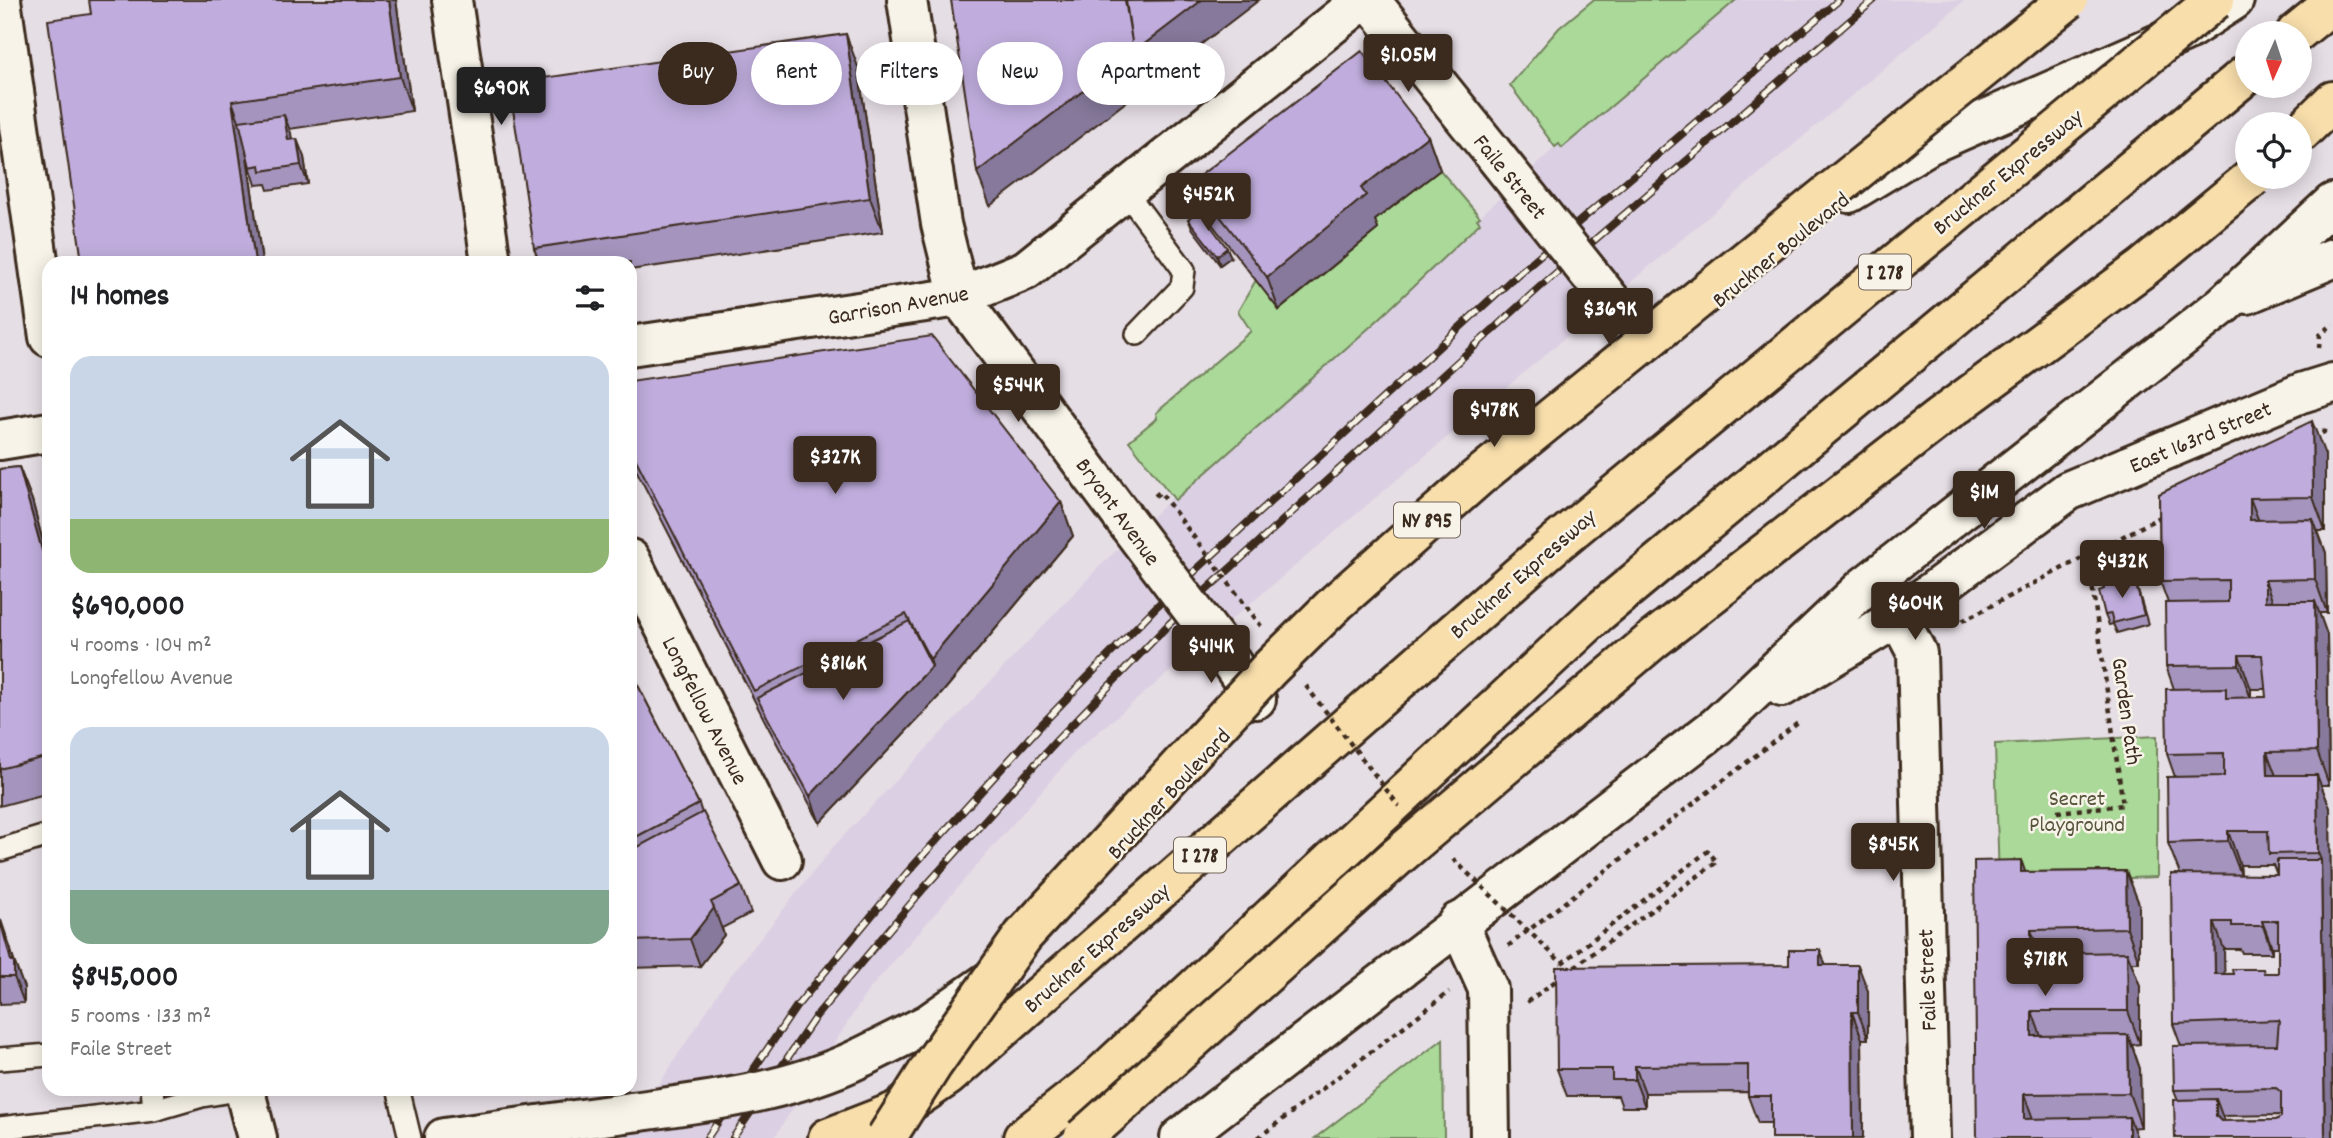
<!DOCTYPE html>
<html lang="en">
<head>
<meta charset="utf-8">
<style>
  :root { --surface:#fff; --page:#f2f2f2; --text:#202124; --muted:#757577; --accent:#3b2a1e }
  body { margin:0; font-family:Dekko,sans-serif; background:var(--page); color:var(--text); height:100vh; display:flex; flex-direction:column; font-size:26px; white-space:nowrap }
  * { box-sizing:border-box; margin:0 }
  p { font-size:23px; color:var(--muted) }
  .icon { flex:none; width:38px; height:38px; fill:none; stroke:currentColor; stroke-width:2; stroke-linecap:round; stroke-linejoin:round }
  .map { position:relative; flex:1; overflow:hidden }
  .panel { position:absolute; left:42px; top:256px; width:595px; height:840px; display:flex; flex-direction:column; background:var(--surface); border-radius:21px; box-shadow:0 4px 18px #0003 }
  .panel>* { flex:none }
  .top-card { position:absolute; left:658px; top:42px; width:665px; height:63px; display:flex; gap:14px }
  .needle { width:46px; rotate:183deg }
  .tools { position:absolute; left:2235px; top:21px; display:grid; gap:14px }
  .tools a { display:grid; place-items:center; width:77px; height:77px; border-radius:50%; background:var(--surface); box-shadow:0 4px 18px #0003; font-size:35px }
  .price { position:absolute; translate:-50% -60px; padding:0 16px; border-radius:7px; background:var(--accent); color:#fff; font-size:23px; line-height:46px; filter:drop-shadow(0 2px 4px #0008) }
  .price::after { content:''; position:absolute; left:50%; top:42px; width:21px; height:16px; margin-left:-10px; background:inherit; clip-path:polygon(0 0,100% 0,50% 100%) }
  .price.current { background:#222; color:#fff }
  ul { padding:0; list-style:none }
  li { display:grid; align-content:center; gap:14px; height:371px; padding:0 28px }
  li span { display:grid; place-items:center; height:217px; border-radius:21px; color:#555 }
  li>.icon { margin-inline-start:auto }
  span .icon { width:126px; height:126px; fill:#fffc; stroke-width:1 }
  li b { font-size:30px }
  h2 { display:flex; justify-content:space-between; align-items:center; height:84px; padding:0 28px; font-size:30px }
  .tag { padding:0 24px; border-radius:32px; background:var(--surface); box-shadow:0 4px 18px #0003; font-size:24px; line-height:63px }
  .tag.current { background:var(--accent); color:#fff }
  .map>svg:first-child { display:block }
  .built { fill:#dbcfe3 }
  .green { fill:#aad999; stroke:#72825c; stroke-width:2 }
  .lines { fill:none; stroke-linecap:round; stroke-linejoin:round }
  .service-casing { stroke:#3b2a1e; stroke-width:26 }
  .minor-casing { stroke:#3b2a1e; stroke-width:44 }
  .tertiary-casing { stroke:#3b2a1e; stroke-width:44 }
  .secondary-casing { stroke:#3b2a1e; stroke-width:44 }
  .motorway-casing { stroke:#3b2a1e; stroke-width:44 }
  .path { stroke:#3b2a1e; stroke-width:4.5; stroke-dasharray:5 5; stroke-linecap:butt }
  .service { stroke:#f7f3e8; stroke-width:21 }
  .minor { stroke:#f7f3e8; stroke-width:38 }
  .tertiary { stroke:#f7f3e8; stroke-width:38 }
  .secondary { stroke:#f7f3e8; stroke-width:38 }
  .motorway { stroke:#f8deab; stroke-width:38 }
  .rail-casing { stroke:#3b2a1e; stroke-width:8 }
  .rail { stroke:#f7f3e8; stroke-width:5; stroke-dasharray:16; stroke-linecap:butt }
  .minor-bridge-casing { stroke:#3b2a1e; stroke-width:44; stroke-linecap:butt }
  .secondary-bridge-casing { stroke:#3b2a1e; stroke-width:44; stroke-linecap:butt }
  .motorway-bridge-casing { stroke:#3b2a1e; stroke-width:44; stroke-linecap:butt }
  .path-bridge { stroke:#3b2a1e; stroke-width:4.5; stroke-dasharray:5 5; stroke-linecap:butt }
  .minor-bridge { stroke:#f7f3e8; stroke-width:38 }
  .secondary-bridge { stroke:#f7f3e8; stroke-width:38 }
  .motorway-bridge { stroke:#f8deab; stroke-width:38 }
  .wall { fill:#a595be; stroke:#3b2a1e; stroke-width:2; fill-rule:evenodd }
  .shaded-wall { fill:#86799b; stroke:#3b2a1e; stroke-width:2 }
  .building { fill:#c0addd; stroke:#3b2a1e; stroke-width:2; fill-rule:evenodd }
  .labels { text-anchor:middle; stroke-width:5; stroke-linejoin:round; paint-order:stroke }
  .shield { fill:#f7f3e8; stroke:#73665b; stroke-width:2 }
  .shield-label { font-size:21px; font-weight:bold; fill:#3b2a1e }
  .street-label { font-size:23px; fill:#3b2a1e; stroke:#f7f3e8 }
  .park-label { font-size:23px; fill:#57563d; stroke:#f7f3e8 }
</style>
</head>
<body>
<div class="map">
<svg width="2333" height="1138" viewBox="0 0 2333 1138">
  <rect width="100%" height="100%" fill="#e6dee5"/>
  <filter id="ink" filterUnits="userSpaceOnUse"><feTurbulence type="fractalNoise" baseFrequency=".0143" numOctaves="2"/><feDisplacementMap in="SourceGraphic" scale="14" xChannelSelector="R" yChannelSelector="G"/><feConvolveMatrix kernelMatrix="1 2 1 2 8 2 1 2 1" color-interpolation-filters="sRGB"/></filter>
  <g filter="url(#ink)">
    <!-- built -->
    <path class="built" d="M 1736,0 L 1965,0 L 1077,750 L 867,992 L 774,1138 L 624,1138 L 724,984 L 834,846 L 1100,566 L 1173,497 L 1175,500 L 1379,319 L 1480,223 L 1477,219 L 1559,144 L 1563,148 Z"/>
    <!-- green -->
    <path class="green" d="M 1593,0 L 1736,0 L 1562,148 L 1559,144 L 1555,147 L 1510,85 L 1559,28 Z
      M 1440,170 L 1480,217 L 1477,219 L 1480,223 L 1379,319 L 1175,500 L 1129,441 L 1157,418 L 1156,413 L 1251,331 L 1238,311 L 1256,280 L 1279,310 L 1378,229 L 1373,222 Z
      M 2157,736 L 2157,877 L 1999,883 L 1995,744 Z
      M 1443,1039 L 1444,1138 L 1315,1138 Z"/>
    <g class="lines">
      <defs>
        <path id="service" d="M 1125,191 L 1184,270 L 1182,287 L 1137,334
          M 0,850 L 49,835
          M 0,1059 L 49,1055
          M 152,1088 L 154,1110 L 202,1096 L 244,1089
          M 398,1088 L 410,1138
          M 0,1128 L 154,1110"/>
        <path id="minor" d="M 1,0 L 49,337
          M 452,0 L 491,262
          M 907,0 L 941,224 L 959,297
          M 1370,0 L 1492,152
          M 0,440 L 49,432
          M 630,559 L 782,860
          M 1898,617 L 1917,653 L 1930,1138
          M 1458,922 L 1488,989 L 1490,1138"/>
        <path id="tertiary" d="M 630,346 L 959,297
          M 244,1088 L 257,1138"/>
        <path id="secondary" d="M 1849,193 L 1930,144 L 2183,33 L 2234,0
          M 2247,294 L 2333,258
          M 1122,516 L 959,297 L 1026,270 L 1363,0
          M 1214,638 L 1256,699
          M 1782,687 L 1898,617 L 2068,491 L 2301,393 L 2333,383
          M 862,1057 L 928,1024 L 988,982
          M 444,1138 L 625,1113
          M 1180,1138 L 1717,726 L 1865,586 L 2223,305 L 2333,203"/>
        <path id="motorway" d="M 2296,33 L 2333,3
          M 2300,133 L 2333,101
          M 828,1138 L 895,1112 L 948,1076 L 1555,544
          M 1023,1138 L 1093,1083 L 1598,613 L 2247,74"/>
      </defs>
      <!-- service casing -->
      <use href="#service" class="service-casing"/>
      <!-- minor casing -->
      <use href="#minor" class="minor-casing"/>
      <!-- tertiary casing -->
      <use href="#tertiary" class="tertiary-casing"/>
      <!-- secondary casing -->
      <use href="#secondary" class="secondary-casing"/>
      <!-- motorway casing -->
      <use href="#motorway" class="motorway-casing"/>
      <!-- path -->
      <path class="path" d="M 2319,348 L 2320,335 L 2333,324
        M 2313,438 L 2324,432 L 2324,426
        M 1962,621 L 2162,516
        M 2057,812 L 2123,805 L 2088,556
        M 1508,946 L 1798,723
        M 1562,963 L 1708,851 L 1717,862 L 1570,970
        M 1527,1002 L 1561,977
        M 1258,1138 L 1449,992"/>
      <!-- service -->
      <use href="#service" class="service"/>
      <!-- minor -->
      <use href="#minor" class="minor"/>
      <!-- tertiary -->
      <use href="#tertiary" class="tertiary"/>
      <!-- secondary -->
      <use href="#secondary" class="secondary"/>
      <!-- motorway -->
      <use href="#motorway" class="motorway"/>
      <defs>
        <path id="rail" d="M 707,1138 L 796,1007 L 906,874 L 1042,724 L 1157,606 L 1519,273 L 1839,0
          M 733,1138 L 816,1016 L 924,888 L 1057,740 L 1170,623 L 1541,286 L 1874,0"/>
      </defs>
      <!-- rail casing -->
      <use href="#rail" class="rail-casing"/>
      <!-- rail -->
      <use href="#rail" class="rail"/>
      <defs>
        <path id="minor-bridge" d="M 1492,152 L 1615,306"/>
        <path id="secondary-bridge" d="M 1122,516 L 1214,638
          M 625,1113 C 706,1102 788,1093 862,1057"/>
        <path id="motorway-bridge" d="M 1555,544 L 2215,0
          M 886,1138 L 933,1064 L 1023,936 L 1269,669 L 1337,602 L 1477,478 L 2068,0
          M 1083,1138 L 1398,856 L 1654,639 L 1939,418 L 2144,267 L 2253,177"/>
      </defs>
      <!-- minor-bridge casing -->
      <use href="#minor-bridge" class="minor-bridge-casing"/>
      <!-- secondary-bridge casing -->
      <use href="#secondary-bridge" class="secondary-bridge-casing"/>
      <!-- motorway-bridge casing -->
      <use href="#motorway-bridge" class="motorway-bridge-casing"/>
      <!-- path-bridge -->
      <path class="path-bridge" d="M 1155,496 L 1160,492 L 1261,626
        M 1306,686 L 1399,806
        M 1453,859 L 1562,963"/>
      <!-- minor-bridge -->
      <use href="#minor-bridge" class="minor-bridge"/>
      <!-- secondary-bridge -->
      <use href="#secondary-bridge" class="secondary-bridge"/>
      <!-- motorway-bridge -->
      <use href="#motorway-bridge" class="motorway-bridge"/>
    </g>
    <!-- wall -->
    <path class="wall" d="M 396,0 L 412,111 L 289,129 L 292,139 L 304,157 L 308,184 L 268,190 L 266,184 L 256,185 L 247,156 L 262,262 L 91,14 Z
      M 858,67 L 883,232 L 630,270 L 630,262 L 539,262 L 534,248 Z
      M 1428,136 L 1440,170 L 1375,220 L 1378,229 L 1279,310 L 1205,215 L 1193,181 Z
      M 1188,219 L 1231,257 L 1220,265 L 1192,228 Z
      M 630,381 L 1061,502 L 1073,536 L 942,693 L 820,823 L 767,725 L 630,458 Z
      M 2325,455 L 2325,531 L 2318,531 L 2326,553 L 2327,613 L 2319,613 L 2327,635 L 2329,785 L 2321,785 L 2330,808 L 2333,1138 L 2175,1138 L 2178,1100 L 2174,1090 L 2181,1046 L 2173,1024 L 2180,874 L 2168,843 L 2175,777 L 2167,754 L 2174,689 L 2166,666 L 2168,603 L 2160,581 L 2159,494 ZM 2251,689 L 2266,689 L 2266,697 L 2251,697 ZM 2240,865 L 2273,865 L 2277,875 L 2241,875 ZM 2272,947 L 2278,947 L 2278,973 L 2224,974 L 2224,949 L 2240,949 L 2242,953 L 2272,953 ZM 2281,1115 L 2281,1117 L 2276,1120 L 2224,1121 L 2222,1116 Z
      M 19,467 L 32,500 L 49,565 L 49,793 L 0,806 L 0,469 Z
      M 2134,577 L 2148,624 L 2117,633 L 2113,624 L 2109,625 L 2105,615 Z
      M 630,670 L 699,804 L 702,813 L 741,886 L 751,913 L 722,928 L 724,935 L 700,966 L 630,968 Z
      M 2021,860 L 2025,872 L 2126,871 L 2139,904 L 2139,962 L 2131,962 L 2140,986 L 2140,1044 L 2132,1045 L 2140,1069 L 2141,1127 L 1977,1138 Z
      M 0,920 L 10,947 L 14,961 L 24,988 L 24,1003 L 0,1004 Z
      M 1825,965 L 1868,991 L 1868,1039 L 1862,1039 L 1863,1138 L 1771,1138 L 1771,1123 L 1758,1123 L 1748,1096 L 1748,1092 L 1645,1093 L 1645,1107 L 1622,1107 L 1618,1096 L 1567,1096 L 1557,1069 Z"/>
    <!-- shaded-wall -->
    <path class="shaded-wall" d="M 389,0 L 396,0 L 412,111 L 400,77 Z
      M 1125,0 L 1259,0 L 990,206 L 977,172 Z
      M 846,34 L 858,67 L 883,232 L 870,198 Z
      M 232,101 L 244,135 L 262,262 L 255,262 Z
      M 284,115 L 291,133 L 294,158 L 288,140 Z
      M 1428,136 L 1440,170 L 1375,220 L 1378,229 L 1279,310 L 1267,277 L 1361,188 Z
      M 297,139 L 304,157 L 308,184 L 301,165 Z
      M 1227,248 L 1231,257 L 1220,265 L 1217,256 Z
      M 2312,421 L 2325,455 L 2325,531 L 2313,497 Z
      M 19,467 L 32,500 L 49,565 L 49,576 Z
      M 2250,498 L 2263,532 L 2250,520 Z
      M 1061,502 L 1073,536 L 942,693 L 820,823 L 810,796 L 932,666 L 930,659 Z
      M 2313,519 L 2326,553 L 2327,613 L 2315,579 Z
      M 2265,580 L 2277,614 L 2265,601 Z
      M 2315,601 L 2327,635 L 2329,785 L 2317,751 Z
      M 2239,655 L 2251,689 L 2251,699 L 2239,665 Z
      M 2267,752 L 2280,786 L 2268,775 Z
      M 2317,775 L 2330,808 L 2333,1138 L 2325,1138 L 2321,860 L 2318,853 Z
      M 2228,831 L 2240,865 L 2241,875 L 2228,841 Z
      M 2021,860 L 2033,894 L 2021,872 Z
      M 2126,871 L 2139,904 L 2139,962 L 2127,928 Z
      M 714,908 L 724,935 L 700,966 L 690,939 Z
      M 1,920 L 10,947 L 14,962 L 14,961 L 24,988 L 24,1003 L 14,977 Z
      M 2262,921 L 2272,947 L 2272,953 L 2263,926 Z
      M 2214,922 L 2224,949 L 2225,1001 L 2215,974 Z
      M 2031,930 L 2043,963 L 2031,954 Z
      M 1820,950 L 1830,977 L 1820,965 Z
      M 2127,952 L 2140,986 L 2140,1044 L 2128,1011 Z
      M 1858,965 L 1868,991 L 1868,1039 L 1858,1012 Z
      M 2032,1011 L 2044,1045 L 2032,1036 Z
      M 1852,1012 L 1862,1039 L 1863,1138 L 1853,1138 Z
      M 2128,1035 L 2140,1069 L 2141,1127 L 2129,1093 Z
      M 1635,1066 L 1645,1093 L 1645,1107 L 1635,1080 Z
      M 2024,1094 L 2036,1127 L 2024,1119 Z
      M 2216,1099 L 2226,1126 L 2216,1116 Z
      M 2129,1117 L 2137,1138 L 2129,1138 Z"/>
    <!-- building -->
    <path class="building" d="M 89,0 L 389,0 L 400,77 L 232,101 L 255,262 L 82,262 L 48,20 L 91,14 Z
      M 951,0 L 1125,0 L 1132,42 L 1126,1 L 1202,0 L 977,172 Z
      M 846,34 L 870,198 L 534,248 L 509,83 Z
      M 1362,51 L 1428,136 L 1361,188 L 1366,195 L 1267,277 L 1193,181 Z
      M 284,115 L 288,140 L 297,139 L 301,165 L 261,171 L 260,165 L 250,167 L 239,121 Z
      M 1199,210 L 1227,248 L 1217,256 L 1188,219 Z
      M 932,336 L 1061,502 L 930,659 L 906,614 L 754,691 L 630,448 L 630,381 Z
      M 2312,421 L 2313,497 L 2250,498 L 2250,520 L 2313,519 L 2315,579 L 2265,580 L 2265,601 L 2315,601 L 2317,751 L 2267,752 L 2268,775 L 2317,775 L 2318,853 L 2269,854 L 2268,831 L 2228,831 L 2228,841 L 2168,843 L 2167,777 L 2224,776 L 2224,753 L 2167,754 L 2166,689 L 2226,688 L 2226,698 L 2266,697 L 2262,655 L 2239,655 L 2239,665 L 2166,666 L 2165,603 L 2228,602 L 2228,580 L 2160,581 L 2159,494 Z
      M 19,467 L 49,576 L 49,756 L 0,769 L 0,469 Z
      M 2134,577 L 2144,615 L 2113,623 L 2111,614 L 2105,615 L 2099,591 L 2104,589 L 2103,586 Z
      M 909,621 L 932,666 L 810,796 L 757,698 Z
      M 630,670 L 699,804 L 630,840 Z
      M 703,812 L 741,886 L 711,902 L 714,908 L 690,939 L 630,941 L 630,851 Z
      M 2021,860 L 2021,872 L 2126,871 L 2127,928 L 2031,930 L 2031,954 L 2127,952 L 2128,1011 L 2032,1011 L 2032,1036 L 2128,1035 L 2129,1093 L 2024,1094 L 2024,1119 L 2129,1117 L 2129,1138 L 1977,1138 L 1974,861 Z
      M 2277,860 L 2321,860 L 2325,1138 L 2175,1138 L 2174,1100 L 2216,1099 L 2216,1116 L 2221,1121 L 2276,1120 L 2281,1117 L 2281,1092 L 2276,1088 L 2174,1090 L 2173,1046 L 2277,1045 L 2279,1020 L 2173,1024 L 2171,874 L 2277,875 ZM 2262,921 L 2278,921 L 2278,973 L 2264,973 L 2263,969 L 2232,969 L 2233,974 L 2215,974 L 2214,922 L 2232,922 L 2232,926 L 2263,926 Z
      M 0,920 L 11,961 L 14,961 L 14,977 L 0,977 Z
      M 1789,950 L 1820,950 L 1820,965 L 1858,965 L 1858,1012 L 1852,1012 L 1853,1138 L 1771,1138 L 1771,1096 L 1748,1096 L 1748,1065 L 1635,1066 L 1635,1080 L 1612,1080 L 1612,1069 L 1557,1069 L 1556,967 L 1789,965 Z"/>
  </g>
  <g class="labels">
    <!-- shield labels -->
    <g class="shield">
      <rect x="1859" y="254.5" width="52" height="35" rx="5"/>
      <rect x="1394" y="502.5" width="66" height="35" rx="5"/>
      <rect x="1174" y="837.5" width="52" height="35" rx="5"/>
    </g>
    <g class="shield-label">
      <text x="1885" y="279">I 278</text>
      <text x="1427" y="527">NY 895</text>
      <text x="1200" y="862">I 278</text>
    </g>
    <!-- street labels -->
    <g class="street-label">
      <text transform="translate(2007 171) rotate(-39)" y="8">Bruckner Expressway</text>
      <text transform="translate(1511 176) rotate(51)" y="8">Faile Street</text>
      <text transform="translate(1780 249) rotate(-39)" y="8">Bruckner Boulevard</text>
      <text transform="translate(898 304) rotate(-10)" y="8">Garrison Avenue</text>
      <text transform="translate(2200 436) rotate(-23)" y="8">East 163rd Street</text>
      <text transform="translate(1119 511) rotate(54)" y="8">Bryant Avenue</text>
      <text transform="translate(1522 573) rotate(-41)" y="8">Bruckner Expressway</text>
      <text transform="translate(706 710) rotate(63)" y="8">Longfellow Avenue</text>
      <text transform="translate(2128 711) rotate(82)" y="8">Garden Path</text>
      <text transform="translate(1168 793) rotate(-47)" y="8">Bruckner Boulevard</text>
      <text transform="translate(1096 947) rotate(-41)" y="8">Bruckner Expressway</text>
      <text transform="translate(1926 980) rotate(-92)" y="8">Faile Street</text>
    </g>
    <!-- park labels -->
    <g class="park-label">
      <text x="2077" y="805">Secret<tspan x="2077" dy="26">Playground</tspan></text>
    </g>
  </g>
</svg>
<div class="tools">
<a><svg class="needle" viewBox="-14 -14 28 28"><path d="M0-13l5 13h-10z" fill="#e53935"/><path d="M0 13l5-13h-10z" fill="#757577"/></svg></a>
<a><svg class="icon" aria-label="locate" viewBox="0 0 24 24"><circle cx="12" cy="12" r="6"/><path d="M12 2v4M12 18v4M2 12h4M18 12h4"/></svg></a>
</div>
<b class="price" style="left:1408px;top:94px">$1.05M</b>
<b class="price current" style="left:501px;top:127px">$690K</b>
<b class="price" style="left:1208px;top:233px">$452K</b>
<b class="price" style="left:1610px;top:348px">$369K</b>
<b class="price" style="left:1018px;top:424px">$544K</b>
<b class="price" style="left:1494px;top:449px">$478K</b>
<b class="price" style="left:835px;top:496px">$327K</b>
<b class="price" style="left:1984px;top:531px">$1M</b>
<b class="price" style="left:2122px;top:600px">$432K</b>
<b class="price" style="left:1915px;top:642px">$604K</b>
<b class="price" style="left:1211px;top:685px">$414K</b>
<b class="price" style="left:843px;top:702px">$816K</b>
<b class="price" style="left:1893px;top:883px">$845K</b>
<b class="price" style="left:2045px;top:998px">$718K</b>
<div class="top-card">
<a class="tag current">Buy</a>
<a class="tag">Rent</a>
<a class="tag">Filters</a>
<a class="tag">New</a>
<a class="tag">Apartment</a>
</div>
<section class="panel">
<h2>14 homes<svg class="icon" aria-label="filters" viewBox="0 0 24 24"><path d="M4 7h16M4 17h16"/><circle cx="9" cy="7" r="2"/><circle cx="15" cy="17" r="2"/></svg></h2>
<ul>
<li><span style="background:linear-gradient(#c9d6e8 75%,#8fb573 0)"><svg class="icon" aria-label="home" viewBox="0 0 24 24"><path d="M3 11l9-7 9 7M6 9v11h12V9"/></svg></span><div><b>$690,000</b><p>4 rooms · 104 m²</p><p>Longfellow Avenue</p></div></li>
<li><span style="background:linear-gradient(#c9d6e8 75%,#7fa58c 0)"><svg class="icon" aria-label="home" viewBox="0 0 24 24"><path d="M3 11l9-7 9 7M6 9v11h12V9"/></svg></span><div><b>$845,000</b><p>5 rooms · 133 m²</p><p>Faile Street</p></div></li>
</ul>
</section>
</div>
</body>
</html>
